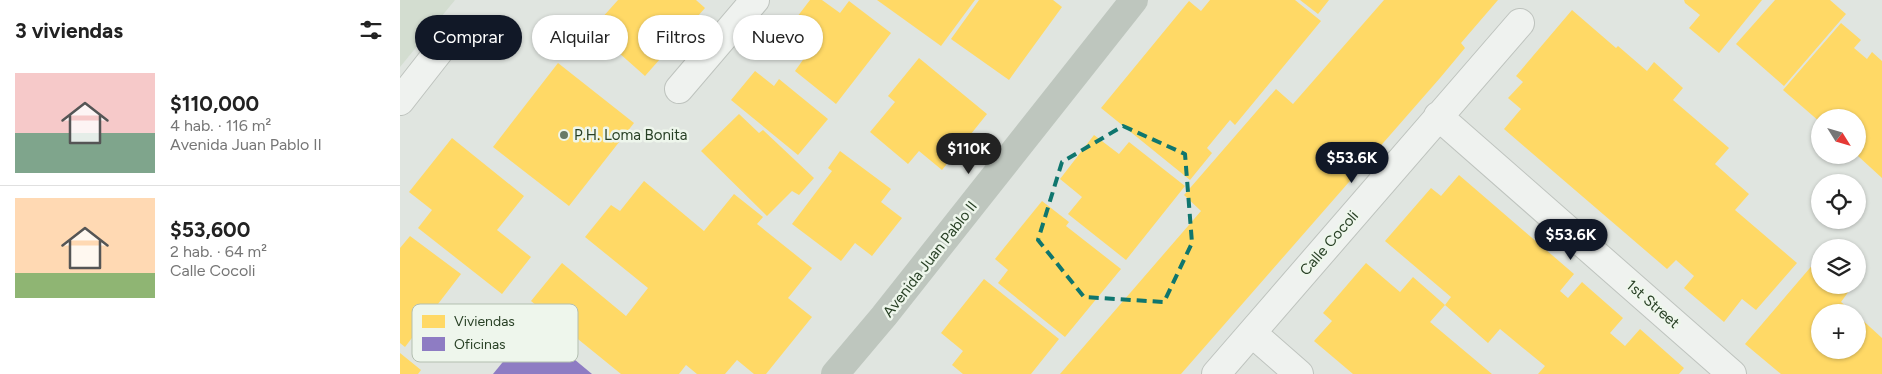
<!DOCTYPE html>
<html lang="es">
<head>
<meta charset="utf-8">
<style>
  :root { --surface:#fff; --page:#f6f6f6; --text:#222; --muted:#767676; --line:#e0e0e0; --accent:#111827 }
  body { margin:0; font-family:Figtree,sans-serif; background:var(--page); color:var(--text); height:100vh; display:flex; flex-direction:column; font-size:19px; white-space:nowrap }
  * { box-sizing:border-box; margin:0 }
  p { font-size:16px; color:var(--muted) }
  .icon { flex:none; width:28px; height:28px; fill:none; stroke:currentColor; stroke-width:2; stroke-linecap:round; stroke-linejoin:round }
  .map { position:relative; flex:1; overflow:hidden }
  .panel { display:flex; flex-direction:column; background:var(--surface); width:400px }
  .panel>* { flex:none }
  .top-card { position:absolute; left:15px; top:15px; width:475px; height:45px; display:flex; gap:10px }
  .needle { width:32px; rotate:127deg }
  .controls { position:absolute; left:1411px; top:109px; display:grid; gap:10px }
  .controls a { display:grid; place-items:center; width:55px; height:55px; border-radius:50%; background:var(--surface); box-shadow:0 1px 4px #0004; font-size:25px }
  .price { position:absolute; translate:-50% -42px; padding:0 11px; border-radius:18px; background:var(--accent); color:#fff; font-size:16px; line-height:32px; filter:drop-shadow(0 1px 2px #0008) }
  .price::after { content:''; position:absolute; left:50%; top:30px; width:15px; height:11px; margin-left:-8px; background:inherit; clip-path:polygon(0 0,100% 0,50% 100%) }
  .price.selected { background:#222; color:#fff }
  ul { padding:0; list-style:none }
  li { display:flex; align-items:center; gap:15px; height:125px; padding:0 15px }
  li+li { border-top:1px solid var(--line) }
  li span { display:grid; place-items:center; flex:none; width:140px; height:100px; border-radius:0px; color:#555 }
  li>.icon { margin-inline-start:auto }
  span .icon { width:60px; height:60px; fill:#fffc; stroke-width:1 }
  li b { font-size:21px }
  h2 { display:flex; justify-content:space-between; align-items:center; height:60px; padding:0 15px; font-size:21px }
  .tag { padding:0 18px; border-radius:22px; background:var(--surface); box-shadow:0 1px 4px #0004; font-size:18px; line-height:45px }
  .tag.selected { background:var(--accent); color:#fff }
  main { display:flex; flex:1; min-height:0 }
  .map>svg:first-child { display:block }
  .built { fill:#d3ddd0 }
  .homes { fill:#ffd966 }
  .offices { fill:#8e7cc3 }
  .lines { fill:none; stroke-linecap:round; stroke-linejoin:round }
  .street-casing { stroke:#bec3be; stroke-width:30 }
  .street { stroke:#eff2ef; stroke-width:28 }
  .secondary { stroke:#bec6be; stroke-width:28 }
  .marked { fill:none; stroke:#0f766e; stroke-width:4; stroke-dasharray:10 6; stroke-linejoin:round }
  .poi-dot { fill:#687a66; stroke:#eef6ec; stroke-width:2 }
  .labels { text-anchor:middle; stroke-width:5; stroke-linejoin:round; paint-order:stroke }
  .poi-label { font-size:15px; fill:#284025; stroke:#eef6ec; text-anchor:start }
  .street-label { font-size:15px; fill:#284025; stroke:#eef6ec }
  .key { fill:#eef6ec; stroke:#b3bfb0; stroke-width:1 }
  .key-label { font-size:14px; fill:#284025 }
</style>
</head>
<body>
<main>
<section class="panel">
<h2>3 viviendas<svg class="icon" aria-label="filters" viewBox="0 0 24 24"><path d="M4 7h16M4 17h16"/><circle cx="9" cy="7" r="2"/><circle cx="15" cy="17" r="2"/></svg></h2>
<ul>
<li><span style="background:linear-gradient(#f6c9c9 60%,#7fa58c 0)"><svg class="icon" aria-label="home" viewBox="0 0 24 24"><path d="M3 11l9-7 9 7M6 9v11h12V9"/></svg></span><div><b>$110,000</b><p>4 hab. · 116 m²</p><p>Avenida Juan Pablo II</p></div></li>
<li><span style="background:linear-gradient(#ffd9b3 75%,#8fb573 0)"><svg class="icon" aria-label="home" viewBox="0 0 24 24"><path d="M3 11l9-7 9 7M6 9v11h12V9"/></svg></span><div><b>$53,600</b><p>2 hab. · 64 m²</p><p>Calle Cocoli</p></div></li>
</ul>
</section>
<div class="map">
<svg width="1482" height="374" viewBox="0 0 1482 374">
  <rect width="100%" height="100%" fill="#e0e5e0"/>
  <!-- built -->
  <path class="built" d="M 0,0 L 55,0 L 0,67 Z"/>
  <!-- homes -->
  <path class="homes" d="M 218,0 L 296,0 L 305,8 L 245,76 L 192,29 Z
    M 410,0 L 422,0 L 440,13 L 449,1 L 491,33 L 436,104 L 395,71 L 405,57 L 381,38 Z
    M 477,0 L 575,0 L 541,46 Z
    M 579,0 L 653,0 L 662,7 L 609,80 L 551,39 Z
    M 810,0 L 895,0 L 921,21 L 835,125 L 830,120 L 807,148 L 812,153 L 790,180 L 701,108 L 789,1 L 801,11 Z
    M 900,0 L 929,0 L 918,14 Z
    M 984,0 L 1098,0 L 1061,43 L 1065,48 L 1040,78 L 781,374 L 660,374 L 801,211 L 784,195 L 876,89 L 893,104 Z
    M 1284,0 L 1362,0 L 1319,53 L 1289,28 L 1300,15 L 1285,3 Z
    M 1375,0 L 1430,0 L 1446,14 L 1384,86 L 1336,44 Z
    M 1172,10 L 1216,48 L 1218,46 L 1247,71 L 1254,62 L 1283,88 L 1273,100 L 1329,148 L 1315,164 L 1349,194 L 1335,210 L 1397,263 L 1356,310 L 1342,299 L 1324,322 L 1284,288 L 1294,276 L 1276,260 L 1267,269 L 1104,129 L 1121,109 L 1108,98 L 1123,82 L 1116,76 Z
    M 1441,23 L 1461,40 L 1454,48 L 1467,59 L 1472,52 L 1482,61 L 1482,178 L 1458,156 L 1458,118 L 1420,118 L 1420,122 L 1383,90 Z
    M 519,58 L 587,114 L 542,170 L 519,151 L 508,164 L 470,132 L 495,102 L 488,96 Z
    M 158,63 L 234,123 L 169,206 L 93,147 Z
    M 355,71 L 374,86 L 379,79 L 428,119 L 398,155 L 331,100 Z
    M 339,114 L 359,133 L 363,130 L 414,178 L 399,195 L 392,191 L 367,216 L 301,151 Z
    M 694,135 L 719,154 L 729,142 L 785,186 L 726,260 L 668,214 L 682,197 L 660,179 Z
    M 52,138 L 124,196 L 97,230 L 131,257 L 102,294 L 18,228 L 32,210 L 9,192 Z
    M 440,151 L 491,189 L 481,202 L 502,218 L 472,256 L 455,243 L 441,261 L 392,224 L 432,171 L 428,168 Z
    M 1059,175 L 1174,274 L 1160,291 L 1168,298 L 1182,282 L 1223,318 L 1210,333 L 1225,346 L 1240,329 L 1284,368 L 1279,374 L 1138,374 L 1145,366 L 1100,329 L 1088,343 L 1045,305 L 1051,297 L 985,241 L 1031,188 L 1041,196 Z
    M 244,181 L 304,231 L 334,194 L 363,217 L 357,224 L 412,268 L 388,298 L 412,317 L 366,374 L 354,374 L 337,360 L 325,374 L 297,374 L 286,365 L 279,374 L 221,374 L 131,301 L 162,263 L 226,316 L 248,288 L 185,237 L 211,205 L 220,211 Z
    M 642,201 L 669,222 L 666,226 L 721,269 L 665,337 L 598,283 L 608,270 L 595,259 Z
    M 10,236 L 61,274 L 5,347 L 0,343 L 0,248 Z
    M 1415,262 L 1420,266 L 1420,285 L 1442,285 L 1449,291 L 1441,302 L 1453,312 L 1420,312 L 1420,350 L 1458,350 L 1458,316 L 1482,338 L 1482,374 L 1381,374 L 1345,344 Z
    M 966,263 L 1000,292 L 1013,277 L 1045,305 L 1030,322 L 1092,374 L 953,374 L 914,341 L 932,321 L 923,313 Z
    M 584,279 L 659,339 L 631,374 L 563,374 L 552,365 L 563,351 L 541,333 Z
    M 0,353 L 21,370 L 18,374 L 0,374 Z"/>
  <!-- offices -->
  <path class="offices" d="M 133,325 L 192,374 L 93,374 Z"/>
  <g class="lines">
    <defs>
      <path id="street" d="M 279,89 L 355,0
        M 0,101 L 54,32
        M 1038,116 L 1332,374
        M 852,333 L 899,374
        M 816,374 L 1120,23"/>
    </defs>
    <!-- street casing -->
    <use href="#street" class="street-casing"/>
    <!-- street -->
    <use href="#street" class="street"/>
    <!-- secondary -->
    <path class="secondary" d="M 435,374 L 484,316 L 734,0"/>
  </g>
  <!-- marked area -->
  <path class="marked" d="M 723,126 L 785,154 L 792,243 L 764,302 L 684,297 L 638,240 L 662,162 Z"/>
  <!-- markers -->
  <circle class="poi-dot" cx="164" cy="135" r="5"/>
  <g class="labels">
    <!-- poi labels -->
    <g class="poi-label">
      <text x="174" y="140">P.H. Loma Bonita</text>
    </g>
    <!-- street labels -->
    <g class="street-label">
      <text transform="translate(929 243) rotate(-49)" y="5">Calle Cocoli</text>
      <text transform="translate(530 259) rotate(-52)" y="5">Avenida Juan Pablo II</text>
      <text transform="translate(1253 304) rotate(41)" y="5">1st Street</text>
    </g>
  </g>
  <!-- legend -->
  <rect x="12" y="304" width="166" height="58" rx="8" class="key"/>
  <rect x="22" y="315" width="23" height="13" fill="#ffd966"/>
  <rect x="22" y="337" width="23" height="14" fill="#8e7cc3"/>
  <g class="key-label">
    <text x="54" y="326">Viviendas</text>
    <text x="54" y="349">Oficinas</text>
  </g>
</svg>
<div class="controls">
<a><svg class="needle" viewBox="-14 -14 28 28"><path d="M0-13l5 13h-10z" fill="#e53935"/><path d="M0 13l5-13h-10z" fill="#767676"/></svg></a>
<a><svg class="icon" aria-label="locate" viewBox="0 0 24 24"><circle cx="12" cy="12" r="6"/><path d="M12 2v4M12 18v4M2 12h4M18 12h4"/></svg></a>
<a><svg class="icon" aria-label="layers" viewBox="0 0 24 24"><path d="M12 4l9 5-9 5-9-5zM3 14l9 5 9-5"/></svg></a>
<a>+</a>
</div>
<b class="price selected" style="left:569px;top:175px">$110K</b>
<b class="price" style="left:952px;top:184px">$53.6K</b>
<b class="price" style="left:1171px;top:261px">$53.6K</b>
<div class="top-card">
<a class="tag selected">Comprar</a>
<a class="tag">Alquilar</a>
<a class="tag">Filtros</a>
<a class="tag">Nuevo</a>
</div>
</div>
</main>
</body>
</html>
